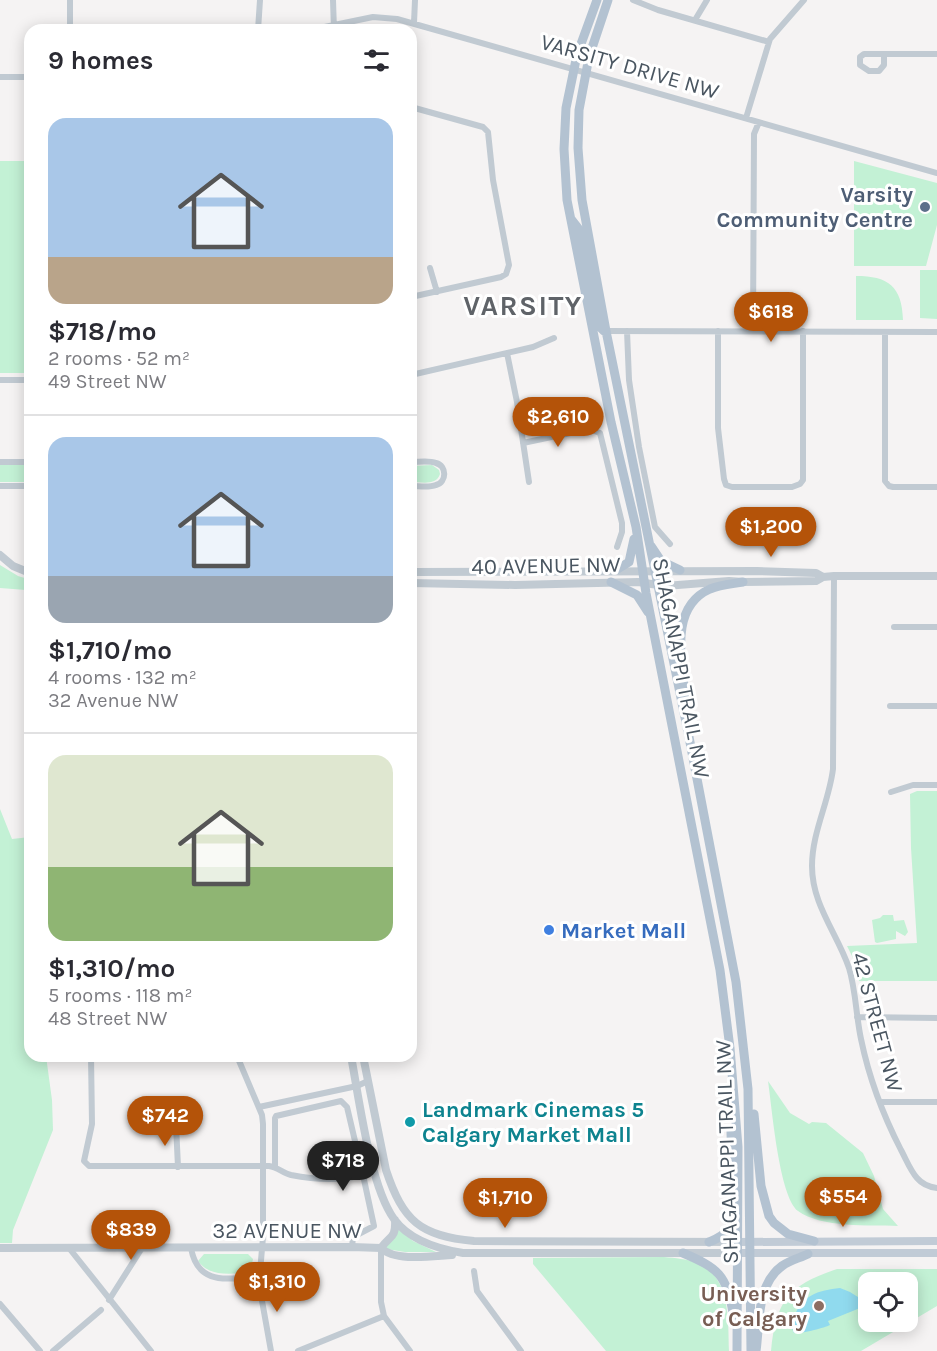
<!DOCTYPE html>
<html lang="en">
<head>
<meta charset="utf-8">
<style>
  :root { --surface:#fff; --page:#f7f7f7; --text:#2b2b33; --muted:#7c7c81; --line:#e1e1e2; --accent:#b45309 }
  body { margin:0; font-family:Karla,sans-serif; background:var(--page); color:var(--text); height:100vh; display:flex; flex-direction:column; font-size:22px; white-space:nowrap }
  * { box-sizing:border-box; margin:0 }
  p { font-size:20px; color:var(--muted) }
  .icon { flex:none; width:33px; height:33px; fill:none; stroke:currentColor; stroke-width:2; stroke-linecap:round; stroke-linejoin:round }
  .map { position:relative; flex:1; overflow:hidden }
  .details { position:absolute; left:24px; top:24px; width:393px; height:1038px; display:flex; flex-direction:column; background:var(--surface); border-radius:18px; box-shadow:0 3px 15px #0003 }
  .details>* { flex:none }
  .fabs { position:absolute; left:858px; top:1272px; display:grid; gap:12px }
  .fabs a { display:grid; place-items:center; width:60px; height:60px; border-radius:12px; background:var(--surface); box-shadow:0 3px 15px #0003; font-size:30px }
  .price { position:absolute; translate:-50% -51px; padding:0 14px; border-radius:21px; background:var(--accent); color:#fff; font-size:20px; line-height:39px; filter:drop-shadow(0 2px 3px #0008) }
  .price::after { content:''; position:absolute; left:50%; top:36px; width:18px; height:14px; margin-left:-9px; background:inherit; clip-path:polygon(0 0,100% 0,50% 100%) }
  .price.current { background:#222; color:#fff }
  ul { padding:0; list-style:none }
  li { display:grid; align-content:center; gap:12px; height:318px; padding:0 24px }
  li+li { border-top:2px solid var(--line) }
  li span { display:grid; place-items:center; height:186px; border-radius:18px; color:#555 }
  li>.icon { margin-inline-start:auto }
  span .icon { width:108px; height:108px; fill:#fffc; stroke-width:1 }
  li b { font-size:26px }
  h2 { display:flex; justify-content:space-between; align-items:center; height:72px; padding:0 24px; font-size:26px }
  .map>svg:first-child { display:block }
  .green { fill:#c3f1d5; fill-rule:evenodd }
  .water { fill:#90daee }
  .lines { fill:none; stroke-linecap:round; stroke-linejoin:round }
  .minor { stroke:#c1cad2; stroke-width:6 }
  .tertiary { stroke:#c1cad2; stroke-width:8 }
  .secondary { stroke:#c1cbd6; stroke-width:8 }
  .primary { stroke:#b3c2d1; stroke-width:9 }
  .service-dot { fill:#5c6f8a; stroke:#fff; stroke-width:2 }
  .shop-dot { fill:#3f7fe0; stroke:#fff; stroke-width:2 }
  .culture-dot { fill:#0f9aa8; stroke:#fff; stroke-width:2 }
  .education-dot { fill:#8d6e63; stroke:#fff; stroke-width:2 }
  .labels { text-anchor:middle; stroke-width:6; stroke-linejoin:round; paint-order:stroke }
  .street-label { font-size:22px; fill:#4a5661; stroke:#fff }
  .service-label { font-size:22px; font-weight:bold; fill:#4e5e75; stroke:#fff; text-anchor:end }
  .shop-label { font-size:22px; font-weight:bold; fill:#366cbe; stroke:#fff; text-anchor:start }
  .culture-label { font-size:22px; font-weight:bold; fill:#0d838f; stroke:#fff; text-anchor:start }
  .education-label { font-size:22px; font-weight:bold; fill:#785e54; stroke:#fff; text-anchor:end }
  .district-label { font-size:28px; font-weight:bold; letter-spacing:1.5px; fill:#5f6368; stroke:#fff }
</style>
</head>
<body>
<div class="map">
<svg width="937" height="1351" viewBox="0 0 937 1351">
  <rect width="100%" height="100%" fill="#f5f3f3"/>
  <!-- green -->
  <path class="green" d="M 0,161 L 30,161 L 30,373 L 0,373 Z
    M 854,161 L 937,183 L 937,225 L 926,266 L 854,266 Z
    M 920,270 L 937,270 L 937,319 L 920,318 Z
    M 856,276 C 888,276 902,286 903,320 L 856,320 Z
    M 0,465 L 30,465 L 30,482 L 0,482 Z
    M 432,465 L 439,470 L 440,474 C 436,486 422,482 411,482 L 411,466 Z
    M 0,565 L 18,576 L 28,579 L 26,590 L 0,588 Z
    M 917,791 L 937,791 L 937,981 L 859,981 L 855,962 L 847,946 L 917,943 L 911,848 L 910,794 Z
    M 0,809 L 12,839 L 30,837 L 30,1056 L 46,1056 L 52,1100 L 53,1130 L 13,1230 L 12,1243 L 0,1243 Z
    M 883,915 L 893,915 L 894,921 L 904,920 L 908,932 L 905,936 L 896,931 L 896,939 L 877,943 L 875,942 L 872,920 L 880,918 Z
    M 768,1081 L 790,1113 L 809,1124 L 812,1122 L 826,1123 L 863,1153 L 874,1176 L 883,1209 L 898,1226 C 870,1225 821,1228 798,1211 C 779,1196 772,1108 768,1081 Z
    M 398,1229 L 413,1241 L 436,1252 L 405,1252 L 386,1249 L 386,1246 Z
    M 204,1254 L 248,1254 L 253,1259 L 250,1273 C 230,1273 211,1278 198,1261 Z
    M 664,1257 C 675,1258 687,1259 697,1263 C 731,1276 728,1321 729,1351 L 606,1351 L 533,1264 L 533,1258 Z
    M 837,1269 L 937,1269 L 937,1306 L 861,1351 L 771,1351 C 776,1300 789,1285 837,1269 ZM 868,1282 L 908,1282 L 908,1322 L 868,1322 Z"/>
  <!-- water -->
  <path class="water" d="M 840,1288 L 850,1292 L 861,1299 L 862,1304 L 860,1308 L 828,1321 L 830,1325 C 824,1328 801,1334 794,1333 C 791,1327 792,1325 794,1319 C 799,1296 819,1290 840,1288 Z"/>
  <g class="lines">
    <!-- minor -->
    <path class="minor" d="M 333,0 L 334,30
      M 633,0 L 658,10 L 769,42
      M 695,20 L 707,0
      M 414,23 L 415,0
      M 70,30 L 70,0
      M 258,30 L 260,0
      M 310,30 L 373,17 L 397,19 L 937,173
      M 884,54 L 884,65 L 879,71 L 869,71 L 860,65 L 860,57 L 864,54 L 937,54
      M 0,77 L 30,77
      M 411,107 L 483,127 L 488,132 L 493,180 L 509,265 L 506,274 L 501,277 L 411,297
      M 746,118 L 770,39 L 804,0
      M 411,188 L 414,189
      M 430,268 L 437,292
      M 606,331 L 937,332
      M 627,331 L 629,380 L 639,447 L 655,527 L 670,544
      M 718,331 L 718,428 L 724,479 L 726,485 L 732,487 L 792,487 L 800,484 L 803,480 L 803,331
      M 753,331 L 754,134 L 759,122
      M 885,332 L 885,481 L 889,486 L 893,487 L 937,487
      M 507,353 L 517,402 L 529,482
      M 411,375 L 533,347 L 554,338
      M 0,380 L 30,380
      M 523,443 L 589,429 L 600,433 L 622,523 L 622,532 L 617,547
      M 0,462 L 30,462
      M 411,462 C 419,462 429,460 436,463 C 447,466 447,482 436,485 C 429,488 419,486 411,486
      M 0,486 L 30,486
      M 834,576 L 833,769 C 829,802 812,832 812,866 C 812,905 837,933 849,968 C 856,991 856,1016 861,1039 C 869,1078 883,1115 901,1150 C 906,1159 910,1170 917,1178 C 922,1184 929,1187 937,1188
      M 894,627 L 937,627
      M 890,706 L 937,706
      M 891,792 L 913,785 L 937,785
      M 857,1017 L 937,1018
      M 91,1056 L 92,1124 L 84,1161 L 89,1166 L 269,1166 C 277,1167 283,1173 291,1175 C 316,1180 339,1181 363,1175 L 374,1226 L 353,1237 L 352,1247
      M 237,1056 L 262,1115 L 263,1124 L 263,1237 L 259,1284 L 271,1351
      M 880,1102 L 937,1102
      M 259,1107 L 357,1086 L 368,1081
      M 176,1125 L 178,1167
      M 275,1167 L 275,1118 L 276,1116 L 341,1101 L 347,1107 L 363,1175
      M 69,1248 L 151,1351
      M 191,1248 C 198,1287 229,1278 259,1277
      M 381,1248 L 381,1302 L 384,1316 L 410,1351
      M 474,1271 L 477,1291 L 521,1351
      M 109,1300 L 142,1248
      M 0,1304 L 40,1351
      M 53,1351 L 101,1310
      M 298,1351 L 384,1316"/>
    <!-- tertiary -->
    <path class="tertiary" d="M 0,555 L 13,566 L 30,573
      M 411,572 L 757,571 L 816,573 L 823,577
      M 411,583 L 515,585 L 638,582 L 665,586 L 729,581 L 743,582 L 816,581 L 823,577 L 834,576 L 937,576
      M 351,1056 C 359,1098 370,1186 394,1219 C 410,1241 438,1249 463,1253 L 738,1253
      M 363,1056 L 386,1170 C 403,1221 420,1236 474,1241 L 739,1242
      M 0,1248 L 352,1247 L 381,1248 C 395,1262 433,1256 452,1255
      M 381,1248 C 390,1235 396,1239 395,1220"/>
    <!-- secondary -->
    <path class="secondary" d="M 739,1242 L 937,1241
      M 738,1253 L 937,1253"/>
    <!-- primary -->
    <path class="primary" d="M 597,0 L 577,55 L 566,108 L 564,149 L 567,200 L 611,422 L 636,527 L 646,593 L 720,970 L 730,1048 L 738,1147 L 737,1351
      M 608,0 L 589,57 L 579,110 L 578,148 L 582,200 L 606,331 L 689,737 L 736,982 L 748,1089 L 751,1351
      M 571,219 L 578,228 L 597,318 L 600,327 L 604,331
      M 651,546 L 661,561 L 680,570
      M 616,570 L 629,562 L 634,539
      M 611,582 L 637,595 L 648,612
      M 685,696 C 682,660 669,607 710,589 C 720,585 732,584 743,582
      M 754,1114 L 761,1186 L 769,1216 L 774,1223 L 788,1234 L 814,1241
      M 709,1242 C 716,1239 724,1236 728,1229 C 737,1215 731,1150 731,1131
      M 683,1253 C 718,1268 727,1275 733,1313
      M 756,1351 C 760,1323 756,1285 782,1266 C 790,1260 800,1258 808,1254"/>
  </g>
  <!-- markers -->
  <circle class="service-dot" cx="925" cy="207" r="6"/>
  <circle class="shop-dot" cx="549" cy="930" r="6"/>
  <circle class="culture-dot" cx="410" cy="1122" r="6"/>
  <circle class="education-dot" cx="819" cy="1306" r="6"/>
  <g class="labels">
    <!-- street labels -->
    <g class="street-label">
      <text transform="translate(630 66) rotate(16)" y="8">VARSITY DRIVE NW</text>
      <text transform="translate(546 565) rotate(-1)" y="8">40 AVENUE NW</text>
      <text transform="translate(682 668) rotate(79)" y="8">SHAGANAPPI TRAIL NW</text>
      <text transform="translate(878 1022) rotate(75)" y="8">42 STREET NW</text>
      <text transform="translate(726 1152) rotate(-92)" y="8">SHAGANAPPI TRAIL NW</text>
      <text x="287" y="1238">32 AVENUE NW</text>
    </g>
    <!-- service labels -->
    <g class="service-label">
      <text x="913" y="202">Varsity<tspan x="913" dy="25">Community Centre</tspan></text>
    </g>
    <!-- shop labels -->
    <g class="shop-label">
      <text x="561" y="938">Market Mall</text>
    </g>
    <!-- culture labels -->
    <g class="culture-label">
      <text x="422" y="1117">Landmark Cinemas 5<tspan x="422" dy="25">Calgary Market Mall</tspan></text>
    </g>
    <!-- education labels -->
    <g class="education-label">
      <text x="807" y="1301">University<tspan x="807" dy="25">of Calgary</tspan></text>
    </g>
    <!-- district labels -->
    <g class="district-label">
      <text x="523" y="315">VARSITY</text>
    </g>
  </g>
</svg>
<div class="fabs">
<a><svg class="icon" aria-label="locate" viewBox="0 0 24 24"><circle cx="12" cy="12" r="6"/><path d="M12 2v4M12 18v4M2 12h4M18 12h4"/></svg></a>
</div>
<b class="price" style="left:771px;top:343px">$618</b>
<b class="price" style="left:558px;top:448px">$2,610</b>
<b class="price" style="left:771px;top:558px">$1,200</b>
<b class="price" style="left:165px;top:1147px">$742</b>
<b class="price current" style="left:343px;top:1192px">$718</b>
<b class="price" style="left:843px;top:1228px">$554</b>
<b class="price" style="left:505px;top:1229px">$1,710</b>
<b class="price" style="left:131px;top:1261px">$839</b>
<b class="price" style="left:277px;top:1313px">$1,310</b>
<section class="details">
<h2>9 homes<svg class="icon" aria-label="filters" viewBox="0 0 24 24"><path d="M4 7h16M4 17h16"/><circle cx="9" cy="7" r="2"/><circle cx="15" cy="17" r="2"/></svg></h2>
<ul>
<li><span style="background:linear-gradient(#a9c7e8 75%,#b9a48a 0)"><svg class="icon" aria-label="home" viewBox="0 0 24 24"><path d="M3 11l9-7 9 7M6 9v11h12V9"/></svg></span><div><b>$718/mo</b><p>2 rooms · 52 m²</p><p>49 Street NW</p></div></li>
<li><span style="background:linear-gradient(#a9c7e8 75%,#9aa5b1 0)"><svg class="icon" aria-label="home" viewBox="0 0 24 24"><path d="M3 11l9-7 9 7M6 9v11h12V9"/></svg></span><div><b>$1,710/mo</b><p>4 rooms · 132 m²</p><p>32 Avenue NW</p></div></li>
<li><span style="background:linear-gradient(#dfe7d0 60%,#8fb573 0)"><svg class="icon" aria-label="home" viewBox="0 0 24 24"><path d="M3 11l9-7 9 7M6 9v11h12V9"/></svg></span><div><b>$1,310/mo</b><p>5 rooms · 118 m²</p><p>48 Street NW</p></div></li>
</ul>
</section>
</div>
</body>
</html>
